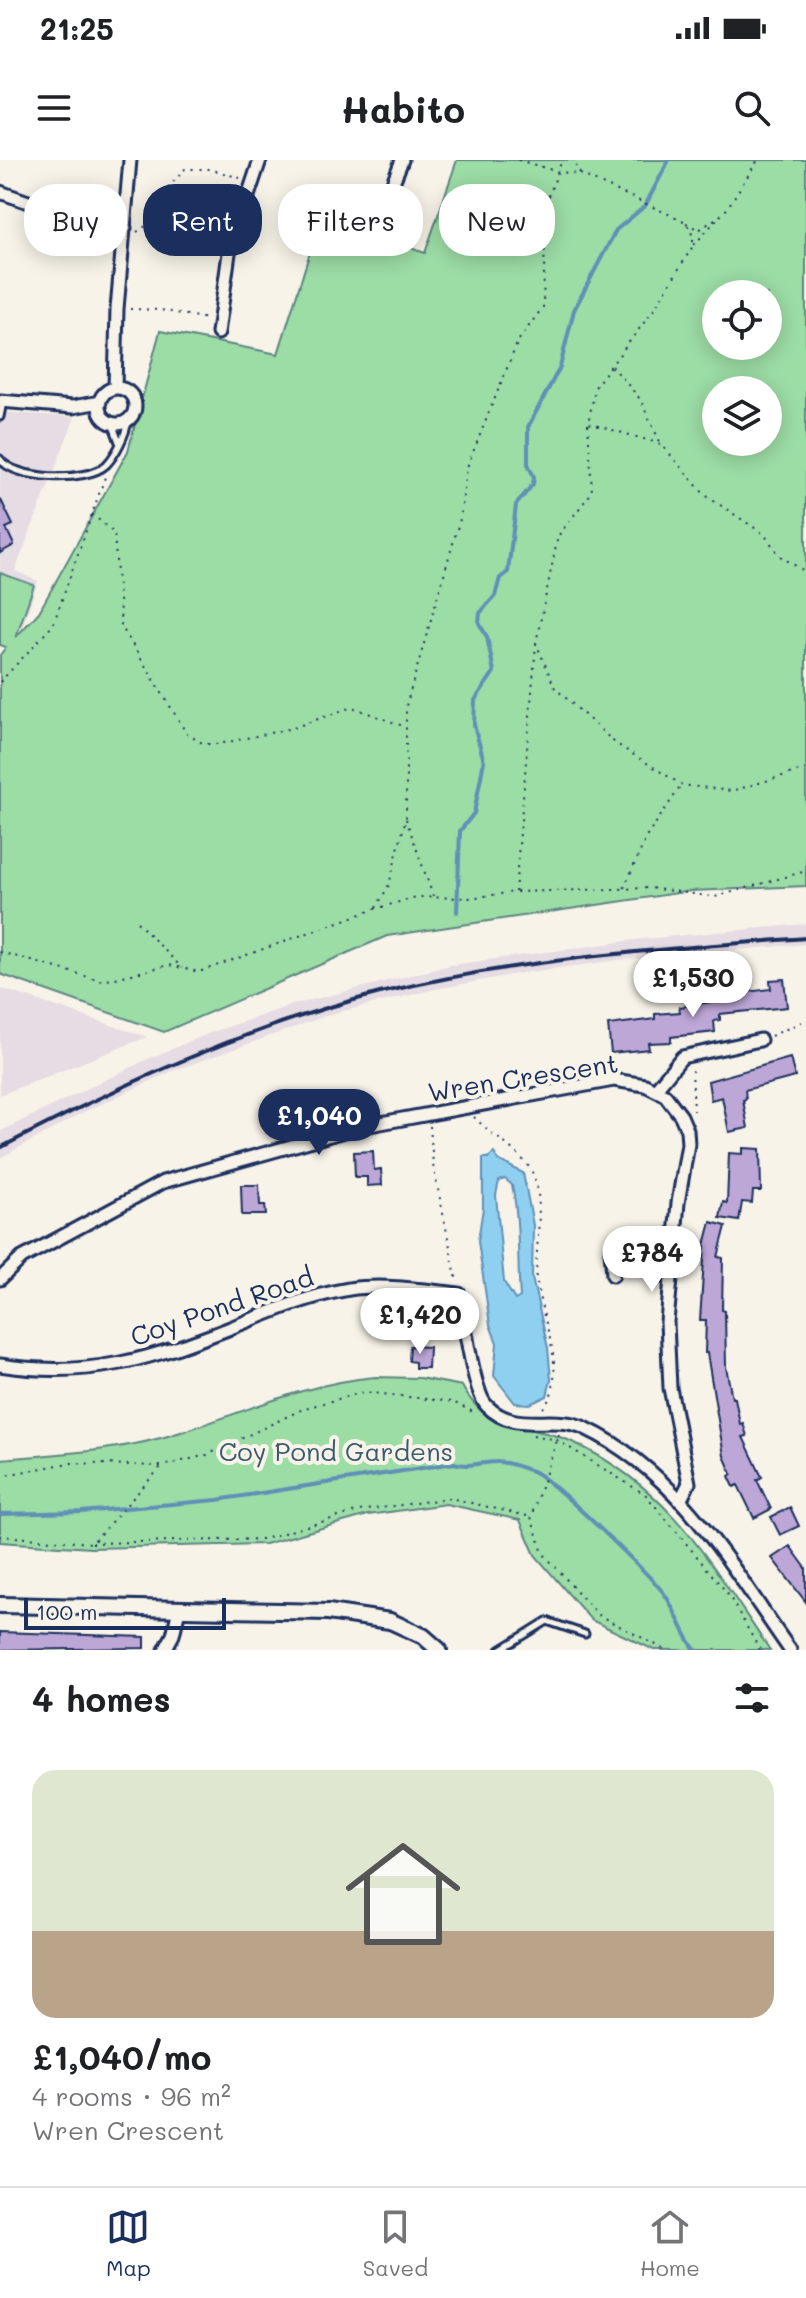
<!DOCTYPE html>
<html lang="en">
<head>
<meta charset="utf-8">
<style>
  :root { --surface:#fff; --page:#f2f2f2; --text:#202124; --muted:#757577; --line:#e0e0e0; --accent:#1b2f5e }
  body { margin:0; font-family:Mali,sans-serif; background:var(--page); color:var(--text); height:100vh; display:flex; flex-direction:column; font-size:30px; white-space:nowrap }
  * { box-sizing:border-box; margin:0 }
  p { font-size:26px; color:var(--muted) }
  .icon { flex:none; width:44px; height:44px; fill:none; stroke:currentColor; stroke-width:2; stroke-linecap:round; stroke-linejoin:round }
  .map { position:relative; height:1490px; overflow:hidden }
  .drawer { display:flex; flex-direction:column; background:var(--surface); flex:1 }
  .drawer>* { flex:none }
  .top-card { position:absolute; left:24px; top:24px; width:758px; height:72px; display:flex; gap:16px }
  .fabs { position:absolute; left:702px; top:120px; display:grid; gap:16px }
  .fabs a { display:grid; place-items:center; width:80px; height:80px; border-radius:50%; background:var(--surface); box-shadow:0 4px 20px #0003; font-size:40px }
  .scale { position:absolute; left:24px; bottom:20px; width:202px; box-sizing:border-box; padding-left:8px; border:4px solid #1b2f5e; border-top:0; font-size:22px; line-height:28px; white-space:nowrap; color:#1b2f5e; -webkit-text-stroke:6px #f7f3e8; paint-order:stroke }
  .price { position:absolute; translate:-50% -68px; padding:0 18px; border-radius:28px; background:#fff; color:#222; font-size:26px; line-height:52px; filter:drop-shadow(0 2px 4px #0008) }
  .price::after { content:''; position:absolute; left:50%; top:48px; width:24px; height:18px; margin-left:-12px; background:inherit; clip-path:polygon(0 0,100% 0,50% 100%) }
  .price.selected { background:var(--accent); color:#fff }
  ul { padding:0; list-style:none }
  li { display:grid; align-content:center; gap:16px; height:424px; padding:0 32px }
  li+li { border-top:2px solid var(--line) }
  li span { display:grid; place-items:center; height:248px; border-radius:24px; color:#555 }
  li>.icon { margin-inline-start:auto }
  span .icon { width:144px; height:144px; fill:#fffc; stroke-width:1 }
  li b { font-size:34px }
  h2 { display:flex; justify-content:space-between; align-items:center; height:96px; padding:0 32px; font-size:34px }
  .chip { padding:0 28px; border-radius:32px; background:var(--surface); box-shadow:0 4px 20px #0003; font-size:28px; line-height:72px }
  .chip.selected { background:var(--accent); color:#fff }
  .status { display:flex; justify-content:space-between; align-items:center; height:56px; padding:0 40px; background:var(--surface); direction:ltr }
  .status svg { height:22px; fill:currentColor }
  header { display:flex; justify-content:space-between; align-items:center; height:104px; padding:0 32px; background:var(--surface); font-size:36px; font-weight:700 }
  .menu { display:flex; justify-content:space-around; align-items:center; height:112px; border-top:2px solid var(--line); background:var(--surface); font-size:22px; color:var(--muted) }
  .menu a { display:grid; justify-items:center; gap:4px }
  .menu .selected { color:var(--accent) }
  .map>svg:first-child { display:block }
  .built { fill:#e6dce3 }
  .green { fill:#9cdca5; stroke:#5c8682; stroke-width:2; fill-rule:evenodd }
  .water { fill:#8fd0f0; stroke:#6190b6; stroke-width:2; fill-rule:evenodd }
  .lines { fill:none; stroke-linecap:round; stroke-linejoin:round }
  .stream { stroke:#6190b6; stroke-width:4 }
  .building { fill:#bda7d7; stroke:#1b2f5e; stroke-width:2 }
  .service-casing { stroke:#1b2f5e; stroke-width:11 }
  .minor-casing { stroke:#1b2f5e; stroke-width:17 }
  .tertiary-casing { stroke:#1b2f5e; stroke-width:20 }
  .path { stroke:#1b2f5e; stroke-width:2; stroke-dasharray:2 6; stroke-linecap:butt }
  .service { stroke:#f7f3e8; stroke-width:5 }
  .minor { stroke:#f7f3e8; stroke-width:11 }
  .tertiary { stroke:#f7f3e8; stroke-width:14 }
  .rail { stroke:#1b2f5e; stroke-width:4 }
  .labels { text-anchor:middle; stroke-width:8; stroke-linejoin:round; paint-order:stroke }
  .street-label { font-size:26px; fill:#1b2f5e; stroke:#f7f3e8 }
  .park-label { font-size:26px; fill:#3b5a70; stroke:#f7f3e8 }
</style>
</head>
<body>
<div class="status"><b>21:25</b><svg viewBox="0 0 49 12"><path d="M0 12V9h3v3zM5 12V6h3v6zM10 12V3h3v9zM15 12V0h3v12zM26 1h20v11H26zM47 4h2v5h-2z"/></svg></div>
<header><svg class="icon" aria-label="menu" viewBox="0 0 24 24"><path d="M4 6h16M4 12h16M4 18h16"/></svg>Habito<svg class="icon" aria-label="search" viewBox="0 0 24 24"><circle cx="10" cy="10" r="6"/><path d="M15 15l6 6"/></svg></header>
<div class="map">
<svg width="806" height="1490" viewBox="0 0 806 1490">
  <rect width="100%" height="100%" fill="#f7f3e8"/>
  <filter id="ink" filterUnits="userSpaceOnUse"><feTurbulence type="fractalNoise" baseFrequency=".0125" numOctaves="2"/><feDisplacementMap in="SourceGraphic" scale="16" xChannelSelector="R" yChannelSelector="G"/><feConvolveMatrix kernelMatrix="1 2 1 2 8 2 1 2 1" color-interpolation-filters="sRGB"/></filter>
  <g filter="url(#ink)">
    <!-- built -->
    <path class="built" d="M 0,252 L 75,257 L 15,411 L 38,421 L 16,487 L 0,482 Z
      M 806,764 L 806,784 L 619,800 L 522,813 L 436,829 L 334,853 L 170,912 L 84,952 L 0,998 L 1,971 L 148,899 L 210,873 L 292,845 L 451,805 L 642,779 Z
      M 0,828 L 147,877 L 0,935 Z"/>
    <!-- green -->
    <path class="green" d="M 457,0 L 806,0 L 806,726 L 691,731 L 387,776 L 164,872 L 0,814 L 0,495 L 6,487 L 0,485 L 0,413 L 34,425 L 16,477 L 39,452 L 128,291 L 160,171 L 278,194 L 321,57 L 425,93 ZM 716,134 L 768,134 L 768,186 L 716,186 ZM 716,230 L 768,230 L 768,282 L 716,282 Z
      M 375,1217 L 420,1218 L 462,1226 C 490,1278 532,1261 577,1284 C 674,1332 711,1405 770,1490 L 654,1490 L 591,1460 L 535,1395 L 520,1360 L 446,1344 L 368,1355 L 265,1384 L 91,1388 L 0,1382 L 0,1299 C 60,1294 124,1291 181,1272 C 249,1251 301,1224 375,1217 Z"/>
    <!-- water -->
    <path class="water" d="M 494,993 L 498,1000 L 523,1013 L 533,1065 L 532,1118 L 548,1188 L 551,1220 L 547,1236 L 530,1244 L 515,1243 L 494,1216 L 497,1183 L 490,1165 L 478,1081 L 483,1048 L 483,998 L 488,998 ZM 505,1019 L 512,1025 C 520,1061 517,1099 520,1137 L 515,1140 L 504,1122 L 496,1035 L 499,1021 Z"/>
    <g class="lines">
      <!-- stream -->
      <path class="stream" d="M 457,752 L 460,671 L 474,653 L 484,601 L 474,565 L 475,540 L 494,512 L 487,477 L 479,463 L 480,453 L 495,436 L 500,418 L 508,412 L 516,345 L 533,324 L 534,317 L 528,304 L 528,267 L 560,207 L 574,150 L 616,70 L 645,46 L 669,0
        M 0,1354 L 81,1352 L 217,1340 L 454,1303 C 471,1308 480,1302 496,1302 C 507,1301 522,1308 532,1311 C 550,1317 647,1413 663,1432 C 675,1447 686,1482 696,1490"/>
    </g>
    <!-- building -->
    <path class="building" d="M 0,338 L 13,365 L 6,368 L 14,385 L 0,393 Z
      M 784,819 L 787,847 L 720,854 L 720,860 L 714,861 L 715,872 L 671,877 L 671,882 L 648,883 L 649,889 L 611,893 L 608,865 L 655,859 L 655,854 L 680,852 L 679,847 L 724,840 L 723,835 L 771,829 L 770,820 Z
      M 790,898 L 795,917 L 745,930 L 746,939 L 743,940 L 748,968 L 729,972 L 722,937 L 711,940 L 708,921 Z
      M 743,988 L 760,989 L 761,1031 L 753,1031 L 752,1043 L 742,1042 L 739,1061 L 720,1058 L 723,1042 L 727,1043 L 729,993 L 743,994 Z
      M 373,991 L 374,1010 L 381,1009 L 382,1025 L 367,1026 L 367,1017 L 355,1017 L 354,992 Z
      M 241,1025 L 259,1025 L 260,1045 L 265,1045 L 266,1055 L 242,1055 Z
      M 711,1062 L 726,1066 L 718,1097 L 723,1098 L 722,1150 L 725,1151 L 726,1207 L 732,1238 L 735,1238 L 740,1264 L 743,1263 L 747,1276 L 743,1277 L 762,1317 L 757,1320 L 771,1349 L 754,1358 L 738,1325 L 734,1327 L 729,1316 L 732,1314 L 724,1296 L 707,1193 L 705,1193 L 706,1160 L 700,1160 L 705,1085 Z
      M 410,1186 L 429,1187 L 428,1208 L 415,1208 L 415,1202 L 409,1201 Z
      M 790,1347 L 799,1366 L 780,1375 L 771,1357 Z
      M 790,1386 L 806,1408 L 806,1442 L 772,1398 Z
      M 0,1472 L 145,1477 L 145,1488 L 0,1490 Z"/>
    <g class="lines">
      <defs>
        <path id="service" d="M 0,257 L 3,242
          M 112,263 L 119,282
          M 0,299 C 14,320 87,323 106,305 C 116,295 126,274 128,261
          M 500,1490 L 547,1461 L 585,1474"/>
        <path id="minor" d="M 0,32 L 93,65 L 125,68
          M 374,70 L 402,0
          M 218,173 L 229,93 L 260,0
          M 115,228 L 117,149 L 130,0
          M99 246a18 18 0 1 1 36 0a18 18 0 1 1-36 0Z
          M 0,241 L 73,247 L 100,242
          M 656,929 L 682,897 L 760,880
          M 611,1090 L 612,1102 L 672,1099
          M 612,1102 L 613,1115
          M 0,1119 L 22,1098 L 163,1022 L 359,967 L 614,920 L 645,925 L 665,935 L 681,956 L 687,970 L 688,984 L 678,1043 L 667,1162 L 670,1228 L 689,1323 L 680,1341
          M 0,1205 C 89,1219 151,1199 233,1167 C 271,1152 308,1136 349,1129 C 384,1124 424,1130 459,1134 C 464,1156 473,1233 487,1246 C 515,1275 553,1253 585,1268 C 680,1313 732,1408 790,1490
          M 165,1490 L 173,1475 L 179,1449"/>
        <path id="tertiary" d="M 0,1445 L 328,1452 L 390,1461 L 423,1476 L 439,1490"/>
      </defs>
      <!-- service casing -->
      <use href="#service" class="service-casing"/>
      <!-- minor casing -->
      <use href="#minor" class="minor-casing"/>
      <!-- tertiary casing -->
      <use href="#tertiary" class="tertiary-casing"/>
      <!-- path -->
      <path class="path" d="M 518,0 L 559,12 L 580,14 L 573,0
        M 580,14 L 686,62 L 693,76 L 693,86 L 653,151 L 596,225 L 588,263 L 661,284 L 705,335 L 764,374 L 780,396 L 806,412
        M 686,63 L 699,70 L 724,53 L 758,0
        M 137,72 L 153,61 L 165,31 L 185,9 L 210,9 L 240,18
        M 694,85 L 719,57
        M 130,149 L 161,150 L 207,159
        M 612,206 L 640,239 L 661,284
        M 588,264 L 592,332 L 558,376 L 536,483 L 555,528 L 615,583 L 682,625 L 732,631 L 806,609
        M 92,354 L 114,373 L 121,466 L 187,574 L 204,584 L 219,584 L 293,568 L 352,547 L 403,566
        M 0,522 L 53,465 L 105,317
        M 406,659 L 433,736
        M 624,728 L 647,676 L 681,626
        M 515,732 L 536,484
        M 376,748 L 389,725 L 406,658 L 406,546 L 460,359 L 467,307 L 518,181 L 543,147 L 546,44 L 562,0
        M 137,762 L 182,808
        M 0,792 L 103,821 L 169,805 L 199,812 L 375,749 L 416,737 L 469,738 L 515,732 L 650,728 L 715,737 L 806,711
        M 771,876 L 806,860
        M 692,910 L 694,951
        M 474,957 C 490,974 515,988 529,1007 C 548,1034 533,1093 537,1123 C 541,1155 557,1187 554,1220 C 553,1231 550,1240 543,1248
        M 430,966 L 433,1005 L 457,1121
        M 559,1274 L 531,1357 L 543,1393 L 598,1455 L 666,1490
        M 533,1275 L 557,1280 L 646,1335 L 728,1434 L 760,1490
        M 0,1316 L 69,1303 L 162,1306 L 207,1295 L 305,1248 L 364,1232 L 453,1242 L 475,1253
        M 0,1376 L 92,1383 L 161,1307
        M 92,1383 L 263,1379 L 359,1351 L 450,1338 L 531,1357"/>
      <!-- service -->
      <use href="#service" class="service"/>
      <!-- minor -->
      <use href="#minor" class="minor"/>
      <!-- tertiary -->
      <use href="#tertiary" class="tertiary"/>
      <!-- rail -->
      <path class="rail" d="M 0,988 C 122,924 247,867 380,833 C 520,798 663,789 806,778"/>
    </g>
  </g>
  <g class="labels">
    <!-- street labels -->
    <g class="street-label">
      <text transform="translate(523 918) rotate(-9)" y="9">Wren Crescent</text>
      <text transform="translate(222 1147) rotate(-19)" y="9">Coy Pond Road</text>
    </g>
    <!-- park labels -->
    <g class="park-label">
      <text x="336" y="1301">Coy Pond Gardens</text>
    </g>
  </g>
</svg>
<div class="fabs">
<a><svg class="icon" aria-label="locate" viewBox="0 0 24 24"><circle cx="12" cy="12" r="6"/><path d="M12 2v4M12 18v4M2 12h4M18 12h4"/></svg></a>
<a><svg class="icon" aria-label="layers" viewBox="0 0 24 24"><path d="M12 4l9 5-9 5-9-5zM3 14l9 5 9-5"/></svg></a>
</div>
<div class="scale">100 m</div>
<b class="price" style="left:693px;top:859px">£1,530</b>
<b class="price selected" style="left:319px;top:997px">£1,040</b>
<b class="price" style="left:652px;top:1134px">£784</b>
<b class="price" style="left:420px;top:1196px">£1,420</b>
<div class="top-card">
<a class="chip">Buy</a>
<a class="chip selected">Rent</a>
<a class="chip">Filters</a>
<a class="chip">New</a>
</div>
</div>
<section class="drawer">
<h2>4 homes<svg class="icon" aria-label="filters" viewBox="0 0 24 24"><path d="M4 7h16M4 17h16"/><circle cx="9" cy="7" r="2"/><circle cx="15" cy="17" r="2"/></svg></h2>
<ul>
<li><span style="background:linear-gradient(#dfe7d0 65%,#b9a48a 0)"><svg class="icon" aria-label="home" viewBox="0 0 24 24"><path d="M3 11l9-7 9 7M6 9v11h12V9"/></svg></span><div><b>£1,040/mo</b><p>4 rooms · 96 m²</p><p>Wren Crescent</p></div></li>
</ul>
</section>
<nav class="menu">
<a class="selected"><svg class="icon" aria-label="map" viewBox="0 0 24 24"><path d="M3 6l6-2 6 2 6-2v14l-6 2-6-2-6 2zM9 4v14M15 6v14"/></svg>Map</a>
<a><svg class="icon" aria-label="saved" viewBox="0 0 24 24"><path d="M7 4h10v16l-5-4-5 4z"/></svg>Saved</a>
<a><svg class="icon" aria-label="home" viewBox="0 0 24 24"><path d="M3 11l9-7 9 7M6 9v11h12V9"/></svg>Home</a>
</nav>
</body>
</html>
